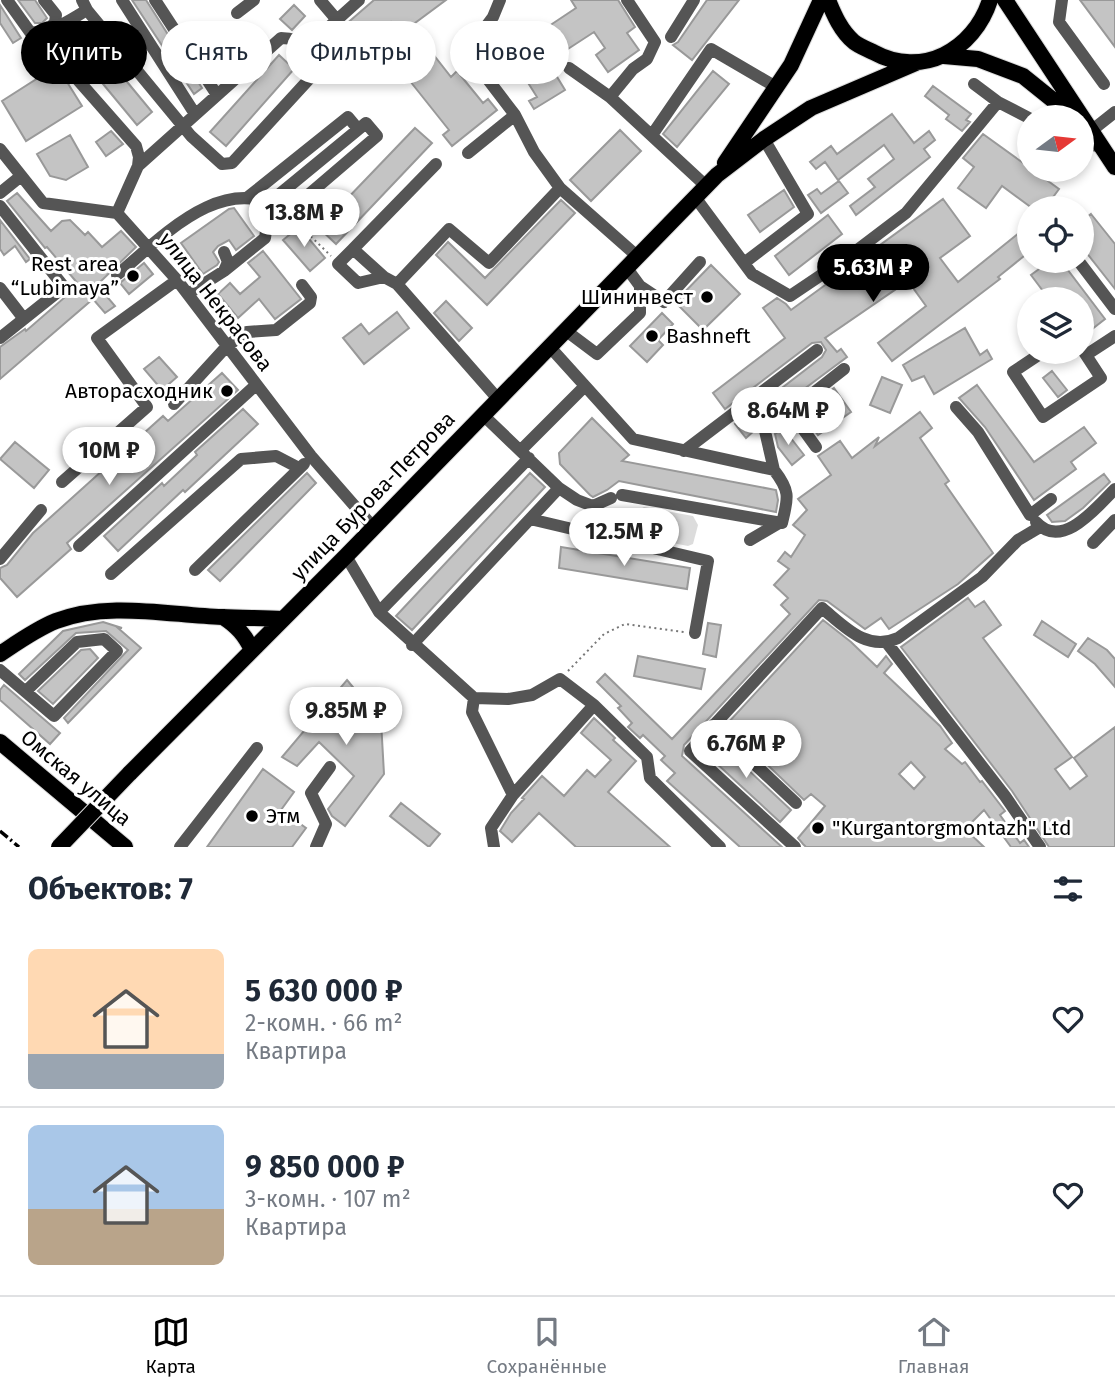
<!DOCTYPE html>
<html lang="ru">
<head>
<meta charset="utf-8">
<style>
  :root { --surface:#fff; --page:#f6f6f7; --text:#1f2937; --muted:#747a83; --line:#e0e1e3; --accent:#000 }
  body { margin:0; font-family:"Fira Sans",sans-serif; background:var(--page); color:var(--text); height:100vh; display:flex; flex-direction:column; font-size:26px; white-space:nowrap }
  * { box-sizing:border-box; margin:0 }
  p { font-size:23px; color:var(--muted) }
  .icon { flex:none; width:38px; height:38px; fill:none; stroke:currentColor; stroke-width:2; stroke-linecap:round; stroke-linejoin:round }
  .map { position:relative; height:847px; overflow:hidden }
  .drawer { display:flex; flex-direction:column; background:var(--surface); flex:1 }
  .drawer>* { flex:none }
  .banner { position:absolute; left:21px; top:21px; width:700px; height:63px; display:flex; gap:14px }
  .needle { width:46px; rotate:75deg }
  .fabs { position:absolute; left:1017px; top:105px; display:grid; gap:14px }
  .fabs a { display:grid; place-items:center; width:77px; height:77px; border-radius:50%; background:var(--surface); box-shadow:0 4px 10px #0003; font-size:35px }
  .price { position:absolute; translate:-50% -60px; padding:0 16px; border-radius:24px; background:#fff; color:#222; font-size:23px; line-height:46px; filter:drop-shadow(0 2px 4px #0008) }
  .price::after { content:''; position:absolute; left:50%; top:42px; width:21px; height:16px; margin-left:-10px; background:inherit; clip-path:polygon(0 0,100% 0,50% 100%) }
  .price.on { background:var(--accent); color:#fff }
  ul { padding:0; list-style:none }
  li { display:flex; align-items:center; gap:21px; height:175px; padding:0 28px }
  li+li { border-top:2px solid var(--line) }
  li span { display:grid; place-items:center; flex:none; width:196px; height:140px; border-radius:10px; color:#555 }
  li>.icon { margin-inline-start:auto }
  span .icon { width:84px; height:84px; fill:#fffc; stroke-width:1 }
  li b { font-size:30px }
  h2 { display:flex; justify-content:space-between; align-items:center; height:84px; padding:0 28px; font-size:30px }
  .tag { padding:0 24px; border-radius:32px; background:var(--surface); box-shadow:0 4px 10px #0003; font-size:24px; line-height:63px }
  .tag.on { background:var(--accent); color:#fff }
  .dock { display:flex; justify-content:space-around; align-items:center; height:98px; border-top:2px solid var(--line); background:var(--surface); font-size:19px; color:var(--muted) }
  .dock a { display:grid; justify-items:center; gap:4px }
  .dock .on { color:var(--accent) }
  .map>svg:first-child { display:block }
  .green { fill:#dcdcdc }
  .building { fill:#c4c4c4; stroke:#999; stroke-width:2; fill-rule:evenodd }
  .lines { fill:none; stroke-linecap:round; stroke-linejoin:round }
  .major-casing { stroke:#dbdbdb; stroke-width:18 }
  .path { stroke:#777; stroke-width:2; stroke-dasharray:2 3.5; stroke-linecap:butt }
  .minor { stroke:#555; stroke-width:12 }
  .major { stroke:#000; stroke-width:16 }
  .rail { stroke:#000; stroke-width:3.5; stroke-dasharray:10 3.5 2 3.5; stroke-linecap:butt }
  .major-bridge-casing { stroke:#dbdbdb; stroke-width:18; stroke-linecap:butt }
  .major-bridge { stroke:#000; stroke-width:16 }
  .poi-dot { fill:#000; stroke:#fff; stroke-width:2.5 }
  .labels { text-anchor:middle; stroke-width:6; stroke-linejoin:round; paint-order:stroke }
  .poi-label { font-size:21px; fill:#000; stroke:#fff; text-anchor:end }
  .street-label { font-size:21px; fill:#000; stroke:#fff }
</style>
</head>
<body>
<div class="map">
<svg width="1115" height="847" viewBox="0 0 1115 847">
  <rect width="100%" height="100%" fill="#fff"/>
  <!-- green -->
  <path class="green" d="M 644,507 L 693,516 L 698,525 L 693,544 L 688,546 L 636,536 L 633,531 L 637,511 Z"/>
  <!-- building -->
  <path class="building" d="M 18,0 L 35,0 L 47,18 L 42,23 L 35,23 Z
    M 132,0 L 146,0 L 202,88 L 194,94 Z
    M 374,0 L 446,0 L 411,26 L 451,77 L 457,71 L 483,103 L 488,99 L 497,110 L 452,146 L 443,135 L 449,130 L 398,66 L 415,52 L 391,22 L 344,61 L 338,61 L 322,45 Z
    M 571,0 L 618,0 L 635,27 L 627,33 L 639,50 L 608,72 L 596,55 L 605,48 L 594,32 L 548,62 L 565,90 L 534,109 L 529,101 L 537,97 L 525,78 L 520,82 L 488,39 L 496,27 L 513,50 L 576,8 Z
    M 707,0 L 739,0 L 692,60 L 673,45 L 678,42 Z
    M 1080,0 L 1115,0 L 1115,47 Z
    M 0,5 L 21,38 L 13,43 L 0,23 Z
    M 294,5 L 305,16 L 292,30 L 280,19 Z
    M 80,25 L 152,112 L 137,125 L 65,38 Z
    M 208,29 L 231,65 L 214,75 L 192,40 Z
    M 279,55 L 294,69 L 226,146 L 210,132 Z
    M 57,66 L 82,106 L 26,141 L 2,101 Z
    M 713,71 L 729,84 L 677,147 L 663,134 Z
    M 933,86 L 971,114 L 966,120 L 970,122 L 962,131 L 946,119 L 949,115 L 925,96 Z
    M 892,114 L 914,143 L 929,131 L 935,140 L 924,149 L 930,157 L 856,215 L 850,206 L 875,187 L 868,179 L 894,159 L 884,145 L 838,180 L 825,162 L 816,169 L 810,162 L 831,146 L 837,154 Z
    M 415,128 L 432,143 L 336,244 L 319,228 Z
    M 620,130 L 641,151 L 591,201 L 570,180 Z
    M 111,131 L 123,144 L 106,156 L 96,142 Z
    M 983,134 L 1059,189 L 1045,208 L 1032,208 L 1002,186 L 986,208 L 958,188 L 974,167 L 963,158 Z
    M 70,135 L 88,167 L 66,180 L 50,176 L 37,154 Z
    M 839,181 L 848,193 L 821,213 L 808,195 L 817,189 L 821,194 Z
    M 784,190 L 794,207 L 760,232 L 748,215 Z
    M 17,193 L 51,231 L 62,221 L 70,220 L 85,235 L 88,232 L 102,247 L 121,231 L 136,247 L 97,285 L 115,306 L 105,313 L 93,299 L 0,379 L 0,347 L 25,329 L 26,331 L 79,285 L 47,247 L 45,248 L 7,201 Z
    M 943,199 L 970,236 L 940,258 L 958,282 L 1029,225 L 1029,252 L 998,277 L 1000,279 L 892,361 L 878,343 L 926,306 L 908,281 L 825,338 L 837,352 L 841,349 L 847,357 L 784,404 L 746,438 L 735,424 L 822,357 L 826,350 L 821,342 L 812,343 L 725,409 L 713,393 L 785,338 L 763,308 L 777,298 L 786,304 L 791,310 Z
    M 561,200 L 575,213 L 487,305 L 436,255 L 448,242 L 485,278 Z
    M 234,208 L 254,236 L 236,250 L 229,240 L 218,246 L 213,252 L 219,262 L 217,265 L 203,274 L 181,243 L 229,209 Z
    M 1091,214 L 1115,244 L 1115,289 L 1082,247 L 1082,221 Z
    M 828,215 L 842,234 L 789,275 L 775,256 Z
    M 0,220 L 30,259 L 26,262 L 15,246 L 4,255 L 0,249 Z
    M 299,227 L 325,258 L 310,271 L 283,240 Z
    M 263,251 L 301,299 L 275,319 L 259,299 L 238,318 L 218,294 L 230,283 L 240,294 L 260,277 L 248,263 Z
    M 1050,261 L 1061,261 L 1105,319 L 1082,337 L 1082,299 L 1049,299 L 1031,275 Z
    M 144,263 L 153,274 L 129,294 L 120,283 Z
    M 711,265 L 740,294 L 703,330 L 675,302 Z
    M 446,301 L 472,328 L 459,341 L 434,313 Z
    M 397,312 L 409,328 L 364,364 L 343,338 L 361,324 L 369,334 Z
    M 662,313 L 673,324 L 658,340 L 663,345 L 647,362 L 630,346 Z
    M 965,328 L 980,355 L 987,350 L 992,359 L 934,394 L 924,376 L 912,381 L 903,365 Z
    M 159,357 L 177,377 L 162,390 L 144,369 Z
    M 1052,371 L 1067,390 L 1058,397 L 1043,378 Z
    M 222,373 L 238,390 L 67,543 L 71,549 L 17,597 L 0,578 L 0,568 L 7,565 L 33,533 L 163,416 L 168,421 Z
    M 882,377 L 902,385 L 890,413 L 870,405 Z
    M 977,385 L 1034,462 L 1084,427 L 1096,443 L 1071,462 L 1076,469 L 1034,500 L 985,427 L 959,398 Z
    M 834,388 L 851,412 L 818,435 L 802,413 Z
    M 243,409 L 258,424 L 185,492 L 183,490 L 118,551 L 104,536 L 162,483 L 164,486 L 197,455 L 195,452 Z
    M 920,412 L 932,428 L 920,438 L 949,481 L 945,484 L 993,553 L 958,584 L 889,629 L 881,618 L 865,629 L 827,601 L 819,600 L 684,745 L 682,756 L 782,847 L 740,847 L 667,781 L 675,773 L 661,760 L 665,756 L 643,735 L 640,738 L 628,727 L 632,723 L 618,708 L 621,706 L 597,682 L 605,674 L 672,739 L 790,614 L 781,605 L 788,598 L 774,585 L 789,569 L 778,561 L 785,552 L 791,557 L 805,535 L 793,525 L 807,510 L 798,499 L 831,475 L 818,456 L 840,441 L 852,458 L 879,437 L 875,446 Z
    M 592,418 L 629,455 L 622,461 L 776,490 L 778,500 L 776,512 L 619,481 L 607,490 L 593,497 L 590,495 L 560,464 L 559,453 Z
    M 783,428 L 804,455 L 792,465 L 778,447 L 775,434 Z
    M 15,442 L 49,470 L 34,488 L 0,459 Z
    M 307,473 L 316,483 L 220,581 L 208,570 Z
    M 530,473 L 545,487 L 412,630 L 396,616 Z
    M 1104,474 L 1110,482 L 1083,508 L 1065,521 L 1052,522 L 1047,515 Z
    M 561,547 L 690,568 L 687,589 L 559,568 Z
    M 968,598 L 975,607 L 984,601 L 1001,625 L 983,638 L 1072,757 L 1055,769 L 1070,789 L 1087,776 L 1074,758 L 1115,727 L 1115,847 L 1049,847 L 1012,791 L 901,647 Z
    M 823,620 L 851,642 L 877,667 L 886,656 L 892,664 L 884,673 L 940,726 L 952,743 L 945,749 L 962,764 L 965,762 L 980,782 L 982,781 L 1005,811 L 1000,815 L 1020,843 L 1024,840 L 1029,847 L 1011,847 L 984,810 L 965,829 L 984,847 L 806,847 L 803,844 L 798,838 L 825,806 L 811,794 L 804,800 L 726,725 ZM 911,762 L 925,777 L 914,789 L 899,774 Z
    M 1042,621 L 1076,644 L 1068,657 L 1034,635 Z
    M 103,622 L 122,628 L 118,628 L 141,648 L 68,723 L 64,718 L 128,650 L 106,631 L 76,633 L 25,680 L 19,674 L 63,631 Z
    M 708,623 L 721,625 L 716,657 L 703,654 Z
    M 1088,638 L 1107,650 L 1115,659 L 1115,687 L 1095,664 L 1078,651 Z
    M 90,649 L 98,658 L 53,704 L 38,691 L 81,650 Z
    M 638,656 L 705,669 L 701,689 L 634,676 Z
    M 347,680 L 381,721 L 384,774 L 345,826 L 332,816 L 328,809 L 354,776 L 319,742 L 297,766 L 282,757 Z
    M 4,685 L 60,733 L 50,744 L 0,700 L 0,690 Z
    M 594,718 L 615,738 L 613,740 L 636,761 L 608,792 L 670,847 L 576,847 L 539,813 L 512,842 L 500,831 L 511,813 L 524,799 L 522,798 L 542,776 L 564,796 L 587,770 L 595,777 L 611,760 L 581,733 Z
    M 714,738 L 791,810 L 780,822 L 702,750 Z
    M 263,769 L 294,792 L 281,810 L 306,828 L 292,847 L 207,847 Z
    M 401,803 L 440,834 L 429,847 L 390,816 Z"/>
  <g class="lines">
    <defs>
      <path id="major" d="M 828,0 C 834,15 841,31 854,42 C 859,46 867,49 873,52 C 922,79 974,50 990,0
        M 1005,0 L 1115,167
        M 944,56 L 978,59 L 1023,76 L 1074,117
        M 725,163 L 791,65 L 821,0
        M 223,617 C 237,626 245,635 252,650
        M 0,654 C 18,642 36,629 56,621 C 108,601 168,615 222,617 C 242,618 262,618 282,619
        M 0,742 L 125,847
        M 129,774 L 346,556 L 717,175 L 764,139 L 811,108 L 916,63"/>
    </defs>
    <!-- major casing -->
    <use href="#major" class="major-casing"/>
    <!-- path -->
    <path class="path" d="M 295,221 L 331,256
      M 568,671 L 604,634 L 625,624 L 684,632"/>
    <!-- minor -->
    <path class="minor" d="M 7,0 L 30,32 C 50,35 71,19 87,10
      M 44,0 L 56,15 L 55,22 L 48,31
      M 82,0 L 87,10 L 191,136 L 222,164 L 232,163 L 311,77
      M 122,0 L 195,114
      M 155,0 L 217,95
      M 320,0 L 337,20
      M 500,0 L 493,17 L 467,52 L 515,115 L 534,152 L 560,188 L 637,256
      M 627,0 L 655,42 L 647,59 L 633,69 L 610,97 L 706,186
      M 1062,0 L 1059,22 L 1104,84
      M 237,13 L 254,0
      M 671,37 L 694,0
      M 309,45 L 359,0
      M 569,68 L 610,97
      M 70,71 L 136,146 L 139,157 L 138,166
      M 974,84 L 998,102 L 1029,118
      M 1091,131 L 1115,112
      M 652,135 L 711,49 L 776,87
      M 1082,144 L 1100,146
      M 0,149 L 43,203 L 117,213 L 177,280 L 311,456 L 373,527
      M 468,153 L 515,115
      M 436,164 L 353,249 L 384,277 L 397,284 L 498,399
      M 0,193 L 21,176
      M 248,197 L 348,117 L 358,129
      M 695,197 L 752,274 L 790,296 L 848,257 L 906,213 L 998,102
      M 0,206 L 64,287 L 0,338
      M 117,213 L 138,166 L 281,38 C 305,38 319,53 334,70 L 350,69 L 391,53
      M 353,249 L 338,264 L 358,283 L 384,277
      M 744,263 L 808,214 L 764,139
      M 1080,263 L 1115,309
      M 626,267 L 640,286 L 664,302 L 700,262
      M 224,271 L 265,238 L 266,231 L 258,214
      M 117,275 C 161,238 226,167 287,213 L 377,136 L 366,123 L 270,202
      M 397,284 L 449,229 L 489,263 L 560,188
      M 0,288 L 24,319
      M 188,294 L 224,271 L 228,262 L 224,252
      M 565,330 L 597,354 L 640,313 L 640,286
      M 549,346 L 633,439 L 774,470 C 791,492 788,498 782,523 L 622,495
      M 1043,352 L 1013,372 L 1043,417 L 1101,378 L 1082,349
      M 1086,355 L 1115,336
      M 174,404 L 227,346 L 247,332 L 276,330 L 310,303 L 311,297 L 302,285
      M 956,407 L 978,432 L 1030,515 L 1051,499
      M 790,411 L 816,447
      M 521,450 L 585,386
      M 684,451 L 817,350
      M 774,470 L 765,431 L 844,369
      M 62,482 L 147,407 L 97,338 L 177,280
      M 559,488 L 577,500 L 593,506 L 611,498
      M 530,519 L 708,561 L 695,633
      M 1036,522 C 1062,551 1097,507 1115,489
      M 750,540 L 779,523
      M 1093,543 L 1115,520
      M 79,546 L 256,385
      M 346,556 L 379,612 L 474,698
      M 0,559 L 41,510
      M 195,570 L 304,464
      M 111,574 L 241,459 L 276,456 L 299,468
      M 379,612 L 529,458
      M 887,643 L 1005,796 L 1040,847
      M 412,645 L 559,488 L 483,415
      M 0,670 L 54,716 L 117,651 L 104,639 L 77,642 L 26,691
      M 474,698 L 508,699 L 532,695 L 560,679 L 594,705
      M 474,698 L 472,712 L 513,795
      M 713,725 L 796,803
      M 180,847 L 257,748
      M 316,847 L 326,824 L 311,793 L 330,767
      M 494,847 L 491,828 L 513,795 L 594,705 L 647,757 L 650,778 L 720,847
      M 795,847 L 690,751 L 822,608 C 845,627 867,652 898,638 L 982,577 L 1018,540 L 1040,527"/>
    <!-- major -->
    <use href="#major" class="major"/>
    <!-- rail -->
    <path class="rail" d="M 0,831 L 19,847"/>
    <defs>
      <path id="major-bridge" d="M 59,847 L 129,774"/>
    </defs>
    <!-- major-bridge casing -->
    <use href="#major-bridge" class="major-bridge-casing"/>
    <!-- major-bridge -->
    <use href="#major-bridge" class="major-bridge"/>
  </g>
  <!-- markers -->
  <g class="poi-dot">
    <circle cx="133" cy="276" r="7"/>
    <circle cx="707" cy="297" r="7"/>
    <circle cx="652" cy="336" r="7"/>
    <circle cx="227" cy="391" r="7"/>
    <circle cx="252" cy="816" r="7"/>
    <circle cx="818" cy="828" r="7"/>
  </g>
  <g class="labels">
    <!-- poi labels -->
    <g class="poi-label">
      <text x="119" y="271">Rest area<tspan x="119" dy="24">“Lubimaya”</tspan></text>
      <text x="693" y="304">Шининвест</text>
      <text x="666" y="343" text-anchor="start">Bashneft</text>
      <text x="213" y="398">Авторасходник</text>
      <text x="266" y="823" text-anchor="start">Этм</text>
      <text x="832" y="835" text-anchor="start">"Kurgantorgmontazh" Ltd</text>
    </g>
    <!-- street labels -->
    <g class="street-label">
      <text transform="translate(216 302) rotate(52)" y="7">улица Некрасова</text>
      <text transform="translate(373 496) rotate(-46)" y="7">улица Бурова-Петрова</text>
      <text transform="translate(76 778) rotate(40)" y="7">Омская улица</text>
    </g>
  </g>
</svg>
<div class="fabs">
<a><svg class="needle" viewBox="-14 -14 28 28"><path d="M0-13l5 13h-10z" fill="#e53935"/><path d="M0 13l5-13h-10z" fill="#747a83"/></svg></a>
<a><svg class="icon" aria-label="locate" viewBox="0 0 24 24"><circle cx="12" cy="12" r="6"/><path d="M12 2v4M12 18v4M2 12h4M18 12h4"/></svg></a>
<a><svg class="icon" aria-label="layers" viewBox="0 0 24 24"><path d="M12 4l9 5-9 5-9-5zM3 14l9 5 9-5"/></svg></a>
</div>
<b class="price" style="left:304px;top:249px">13.8M ₽</b>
<b class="price on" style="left:873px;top:304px">5.63M ₽</b>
<b class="price" style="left:788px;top:447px">8.64M ₽</b>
<b class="price" style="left:109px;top:487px">10M ₽</b>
<b class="price" style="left:624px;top:568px">12.5M ₽</b>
<b class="price" style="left:346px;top:747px">9.85M ₽</b>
<b class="price" style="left:746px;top:780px">6.76M ₽</b>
<div class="banner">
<a class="tag on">Купить</a>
<a class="tag">Снять</a>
<a class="tag">Фильтры</a>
<a class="tag">Новое</a>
</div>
</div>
<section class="drawer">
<h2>Объектов: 7<svg class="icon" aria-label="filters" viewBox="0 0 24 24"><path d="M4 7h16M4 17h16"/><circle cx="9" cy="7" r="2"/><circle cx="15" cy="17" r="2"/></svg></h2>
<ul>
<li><span style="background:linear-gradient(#ffd9b3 75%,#9aa5b1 0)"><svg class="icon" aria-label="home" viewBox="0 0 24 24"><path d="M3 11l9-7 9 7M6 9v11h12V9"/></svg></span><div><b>5 630 000 ₽</b><p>2-комн. · 66 m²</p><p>Квартира</p></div><svg class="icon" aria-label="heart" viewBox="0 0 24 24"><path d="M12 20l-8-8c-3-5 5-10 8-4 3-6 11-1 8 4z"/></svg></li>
<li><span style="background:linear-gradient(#a9c7e8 60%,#b9a48a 0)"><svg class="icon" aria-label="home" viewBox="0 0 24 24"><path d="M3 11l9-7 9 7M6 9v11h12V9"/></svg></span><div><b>9 850 000 ₽</b><p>3-комн. · 107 m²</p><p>Квартира</p></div><svg class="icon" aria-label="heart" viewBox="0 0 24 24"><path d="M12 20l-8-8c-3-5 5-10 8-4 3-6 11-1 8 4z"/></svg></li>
</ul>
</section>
<nav class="dock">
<a class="on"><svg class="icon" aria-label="map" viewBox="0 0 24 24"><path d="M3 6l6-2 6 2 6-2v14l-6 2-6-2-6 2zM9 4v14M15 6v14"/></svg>Карта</a>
<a><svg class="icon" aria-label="saved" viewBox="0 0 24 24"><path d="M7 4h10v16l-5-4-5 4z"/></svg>Сохранённые</a>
<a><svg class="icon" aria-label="home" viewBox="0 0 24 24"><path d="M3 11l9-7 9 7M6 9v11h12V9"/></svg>Главная</a>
</nav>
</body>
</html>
